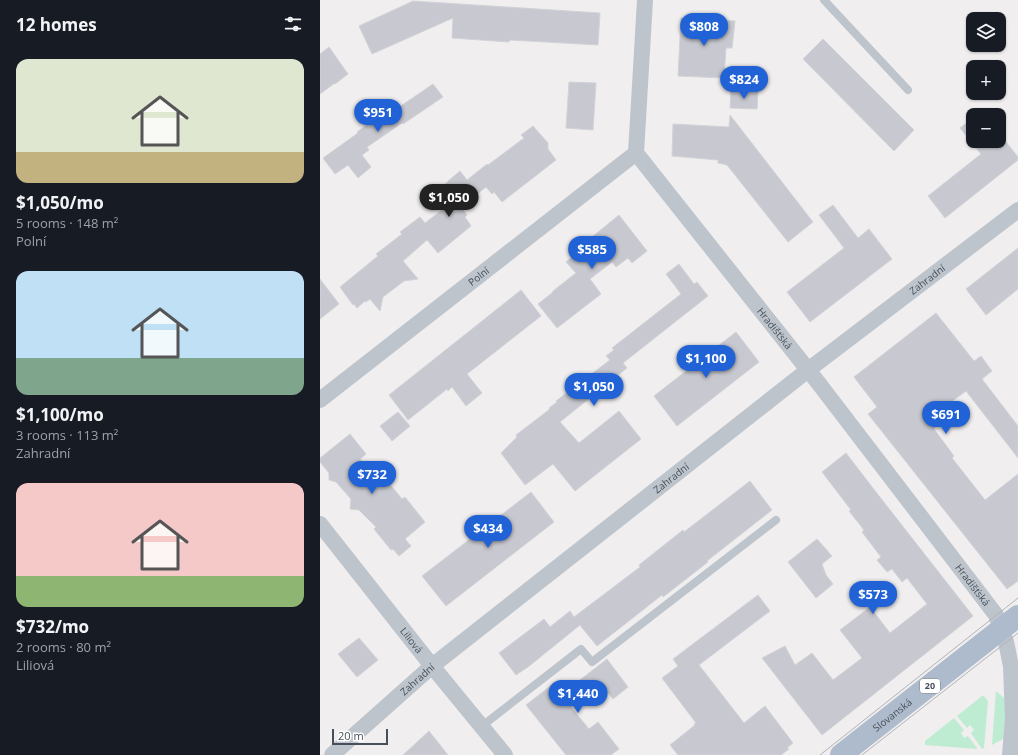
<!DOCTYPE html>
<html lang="en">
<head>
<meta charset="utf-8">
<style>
  :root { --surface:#171b24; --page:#20242c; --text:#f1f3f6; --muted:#9ea1a6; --accent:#2163d7 }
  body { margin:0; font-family:"Open Sans",sans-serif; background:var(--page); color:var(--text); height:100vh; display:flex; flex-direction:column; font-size:15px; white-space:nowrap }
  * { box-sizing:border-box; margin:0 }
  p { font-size:13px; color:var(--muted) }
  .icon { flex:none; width:22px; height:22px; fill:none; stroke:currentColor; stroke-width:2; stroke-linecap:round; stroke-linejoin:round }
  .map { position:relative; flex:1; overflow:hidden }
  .drawer { display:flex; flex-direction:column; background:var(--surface); width:320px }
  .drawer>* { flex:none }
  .fabs { position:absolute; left:646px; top:12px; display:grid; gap:8px }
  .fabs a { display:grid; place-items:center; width:40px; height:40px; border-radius:8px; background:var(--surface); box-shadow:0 1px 3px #0004; font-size:20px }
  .scale { position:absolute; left:12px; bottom:10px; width:56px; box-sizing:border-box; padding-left:4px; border:2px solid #47505a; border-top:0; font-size:11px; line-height:14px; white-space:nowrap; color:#47505a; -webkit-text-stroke:3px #fff; paint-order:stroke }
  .price { position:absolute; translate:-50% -34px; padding:0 9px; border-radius:14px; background:var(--accent); color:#fff; font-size:13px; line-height:26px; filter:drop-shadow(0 1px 2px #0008) }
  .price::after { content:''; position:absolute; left:50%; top:24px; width:12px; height:9px; margin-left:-6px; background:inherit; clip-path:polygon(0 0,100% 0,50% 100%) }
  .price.on { background:#222; color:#fff }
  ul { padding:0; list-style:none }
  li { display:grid; align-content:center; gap:8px; height:212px; padding:0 16px }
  li span { display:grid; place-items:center; height:124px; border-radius:12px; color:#555 }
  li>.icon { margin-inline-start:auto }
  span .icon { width:72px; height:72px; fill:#fffc; stroke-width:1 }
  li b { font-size:17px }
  h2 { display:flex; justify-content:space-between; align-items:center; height:48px; padding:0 16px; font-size:17px }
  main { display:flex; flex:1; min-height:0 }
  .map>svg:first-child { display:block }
  .green { fill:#beecd3 }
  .building { fill:#c8c9d0; stroke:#d2d3d9 }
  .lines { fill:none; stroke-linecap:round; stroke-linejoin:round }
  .lane { stroke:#bdc4cc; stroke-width:8 }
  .street { stroke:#bdc4cc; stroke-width:16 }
  .primary { stroke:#aebbcc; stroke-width:22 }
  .tram { stroke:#b0b3b8; stroke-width:1 }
  .labels { text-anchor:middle; stroke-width:3; stroke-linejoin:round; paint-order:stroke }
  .shield { fill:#fff; stroke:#7e848c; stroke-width:1 }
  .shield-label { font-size:9px; font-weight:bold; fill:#47505a }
  .street-label { font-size:10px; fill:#47505a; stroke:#fff }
</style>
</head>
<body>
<main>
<section class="drawer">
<h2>12 homes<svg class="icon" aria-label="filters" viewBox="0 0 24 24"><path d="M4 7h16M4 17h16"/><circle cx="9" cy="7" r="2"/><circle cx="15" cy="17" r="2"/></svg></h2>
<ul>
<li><span style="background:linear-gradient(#dfe7d0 75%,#c2b280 0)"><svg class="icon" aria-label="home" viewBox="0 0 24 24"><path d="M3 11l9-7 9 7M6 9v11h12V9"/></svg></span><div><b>$1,050/mo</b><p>5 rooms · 148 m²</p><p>Polní</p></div></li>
<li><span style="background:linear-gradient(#bfe0f5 70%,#7fa58c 0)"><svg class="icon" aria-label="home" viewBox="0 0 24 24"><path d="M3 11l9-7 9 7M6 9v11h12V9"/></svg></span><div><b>$1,100/mo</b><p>3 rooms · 113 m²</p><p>Zahradní</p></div></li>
<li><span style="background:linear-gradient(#f6c9c9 75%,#8fb573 0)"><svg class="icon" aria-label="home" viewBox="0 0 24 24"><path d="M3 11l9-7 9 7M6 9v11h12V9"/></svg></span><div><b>$732/mo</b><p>2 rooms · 80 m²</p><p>Liliová</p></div></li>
</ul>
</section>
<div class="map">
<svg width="698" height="755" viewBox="0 0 698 755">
  <rect width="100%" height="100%" fill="#f0eeee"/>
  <!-- green -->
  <path class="green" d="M 676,691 L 685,699 L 686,703 L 685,738 L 672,745 Z
    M 662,696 L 664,696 L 668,701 L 664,748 L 662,749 L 651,733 L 654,730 L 650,725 L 647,728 L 637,716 Z
    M 634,718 L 644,730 L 641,733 L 644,738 L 648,736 L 657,748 L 657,749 L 605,745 L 605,741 Z"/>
  <!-- building -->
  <path class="building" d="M 93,1 L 280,13 L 278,45 L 190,40 L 189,42 L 132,38 L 133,18 L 52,54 L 39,26 Z
    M 361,18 L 415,21 L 412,48 L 406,48 L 404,78 L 358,76 Z
    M 503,39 L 594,130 L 574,151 L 483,59 Z
    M 9,47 L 28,74 L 15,84 L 15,83 L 0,94 L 0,54 Z
    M 249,82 L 276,83 L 273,130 L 246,128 Z
    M 113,84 L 123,97 L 83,124 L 82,123 L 47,147 L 49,150 L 42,155 L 51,167 L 38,178 L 28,165 L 15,174 L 3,158 L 38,133 L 37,132 L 70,108 L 72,112 Z
    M 411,90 L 438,92 L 437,109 L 410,108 Z
    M 410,115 L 493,222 L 468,242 L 407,165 L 398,163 L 398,160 L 352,156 L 353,124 L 409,127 Z
    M 653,118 L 653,141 L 679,141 L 679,133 L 698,157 L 698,160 L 625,218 L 608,196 L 661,154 L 640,128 Z
    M 213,126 L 228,143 L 228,149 L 236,160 L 182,202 L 174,192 L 172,194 L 166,187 L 141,207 L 147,215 L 145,217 L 151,226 L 118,253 L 107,240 L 83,261 L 98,279 L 84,281 L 63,297 L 60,311 L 50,299 L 46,302 L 45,301 L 37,308 L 34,304 L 33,305 L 20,287 L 58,256 L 56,254 L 82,234 L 80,232 L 100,217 L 105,223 L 122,210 L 126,183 L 127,183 L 128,181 L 140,171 L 147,180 L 167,164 L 168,165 L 204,138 L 201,135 Z
    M 513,205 L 538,238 L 549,229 L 572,259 L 490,322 L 467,292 L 524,248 L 499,215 Z
    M 299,215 L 327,251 L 312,263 L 308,258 L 296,267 L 292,262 L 270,279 L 281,294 L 237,328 L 218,304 L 232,293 L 233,291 L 256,273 L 246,262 L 273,239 L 272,237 Z
    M 698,248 L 698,289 L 666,315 L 646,289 Z
    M 359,264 L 374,284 L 377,282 L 388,296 L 303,363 L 307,368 L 240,422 L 259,443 L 299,411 L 321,439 L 255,491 L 233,464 L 205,485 L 181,453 L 197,437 L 196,435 L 230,409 L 229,408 L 237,402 L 236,401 L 290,360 L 286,356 L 294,350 L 292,348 L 361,294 L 346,274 Z
    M 0,279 L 19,304 L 0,319 Z
    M 201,290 L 221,316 L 147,374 L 162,393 L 146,406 L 132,387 L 128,391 L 127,389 L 88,420 L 69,395 Z
    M 616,313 L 654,361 L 661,356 L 672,371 L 662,379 L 698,426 L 698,458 L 646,391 L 608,419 L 615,428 L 614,429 L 634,456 L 632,458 L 665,500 L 698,474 L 698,581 L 687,589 L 548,414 L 557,407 L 534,377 Z
    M 416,332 L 439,362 L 357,426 L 334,396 Z
    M 78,412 L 90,426 L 72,441 L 60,426 Z
    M 30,434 L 46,454 L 40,459 L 58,481 L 64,477 L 82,499 L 85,497 L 105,522 L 85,539 L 91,546 L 79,556 L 73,549 L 71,550 L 54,529 L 56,527 L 39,510 L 30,509 L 31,499 L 16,482 L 9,480 L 9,473 L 0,462 L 0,458 Z
    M 526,453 L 556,492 L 653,616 L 502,735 L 442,658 L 465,646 L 475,665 L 492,653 L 513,680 L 542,658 L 520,630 L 550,607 L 570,633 L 607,604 L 587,578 L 582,582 L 572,569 L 567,572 L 557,560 L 561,557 L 542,532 L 544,530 L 529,511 L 531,510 L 502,472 Z
    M 430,481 L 452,510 L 387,561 L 388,562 L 343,597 L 342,595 L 277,646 L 259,624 L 260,625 L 208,667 L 196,675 L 179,653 L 224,619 L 230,627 L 250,611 L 254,617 L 320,567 L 319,565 L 363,530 L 364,532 Z
    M 211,492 L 234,522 L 126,606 L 102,576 Z
    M 497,539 L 512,556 L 502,564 L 506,575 L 513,584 L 496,598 L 468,562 Z
    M 438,595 L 450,611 L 379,665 L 424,723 L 445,706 L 473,743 L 467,748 L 469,749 L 461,755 L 358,755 L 350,745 L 375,725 L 374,724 L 376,723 L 342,678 L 358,666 L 353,659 Z
    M 39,638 L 58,660 L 37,677 L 18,654 Z
    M 287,659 L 308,687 L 293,699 L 281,684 L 251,707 L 269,729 L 278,722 L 299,749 L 291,755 L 246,755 L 206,705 L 233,684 L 242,694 Z
    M 109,731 L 128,755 L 83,755 Z"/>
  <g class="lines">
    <!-- lane -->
    <path class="lane" d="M 504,0 L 588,90
      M 162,726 L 261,649 L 272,662 L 456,520"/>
    <!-- street -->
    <g class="street">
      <path id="s1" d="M 325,0 L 316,153 L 500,385 L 676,615 L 686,642 L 691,666 L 693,719 L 690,755"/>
      <path id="s2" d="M 0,400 L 316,153"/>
      <path id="s3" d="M 0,524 L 112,666 L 185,755"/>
      <path id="s4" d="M 12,755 L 112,666 L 488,370 L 698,210"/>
    </g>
    <!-- primary -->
    <path class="primary" id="s5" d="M 521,755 L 698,616"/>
    <!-- tram -->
    <path class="tram" d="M 500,755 L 698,598
      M 542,755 L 698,633"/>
  </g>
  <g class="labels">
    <!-- shield labels -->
    <rect class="shield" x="600" y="679" width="20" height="14" rx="3"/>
    <g class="shield-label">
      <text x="610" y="689">20</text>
    </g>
    <!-- street labels -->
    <g class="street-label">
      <text dy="4" stroke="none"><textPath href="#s2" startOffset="201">Polní</textPath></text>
      <text dy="4" stroke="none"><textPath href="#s4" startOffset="762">Zahradní</textPath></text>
      <text dy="4" stroke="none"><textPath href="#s1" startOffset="377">Hradišťská</textPath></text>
      <text dy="4" stroke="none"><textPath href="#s4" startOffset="438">Zahradní</textPath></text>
      <text dy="4" stroke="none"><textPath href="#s1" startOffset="701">Hradišťská</textPath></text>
      <text dy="4" stroke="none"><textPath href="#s3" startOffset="148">Liliová</textPath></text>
      <text dy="4" stroke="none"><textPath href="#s4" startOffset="114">Zahradní</textPath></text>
      <text dy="4" stroke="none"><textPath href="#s5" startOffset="65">Slovanská</textPath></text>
    </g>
  </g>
</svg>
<div class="fabs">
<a><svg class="icon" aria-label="layers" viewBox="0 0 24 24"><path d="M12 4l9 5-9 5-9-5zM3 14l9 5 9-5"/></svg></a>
<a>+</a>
<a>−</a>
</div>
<div class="scale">20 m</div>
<b class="price" style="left:384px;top:47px">$808</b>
<b class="price" style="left:424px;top:100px">$824</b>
<b class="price" style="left:58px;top:133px">$951</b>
<b class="price on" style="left:129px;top:218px">$1,050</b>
<b class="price" style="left:272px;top:270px">$585</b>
<b class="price" style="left:386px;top:379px">$1,100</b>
<b class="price" style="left:274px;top:407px">$1,050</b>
<b class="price" style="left:626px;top:435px">$691</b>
<b class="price" style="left:52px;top:495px">$732</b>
<b class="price" style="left:168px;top:549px">$434</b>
<b class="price" style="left:553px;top:615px">$573</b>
<b class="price" style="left:258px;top:714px">$1,440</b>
</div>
</main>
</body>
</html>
